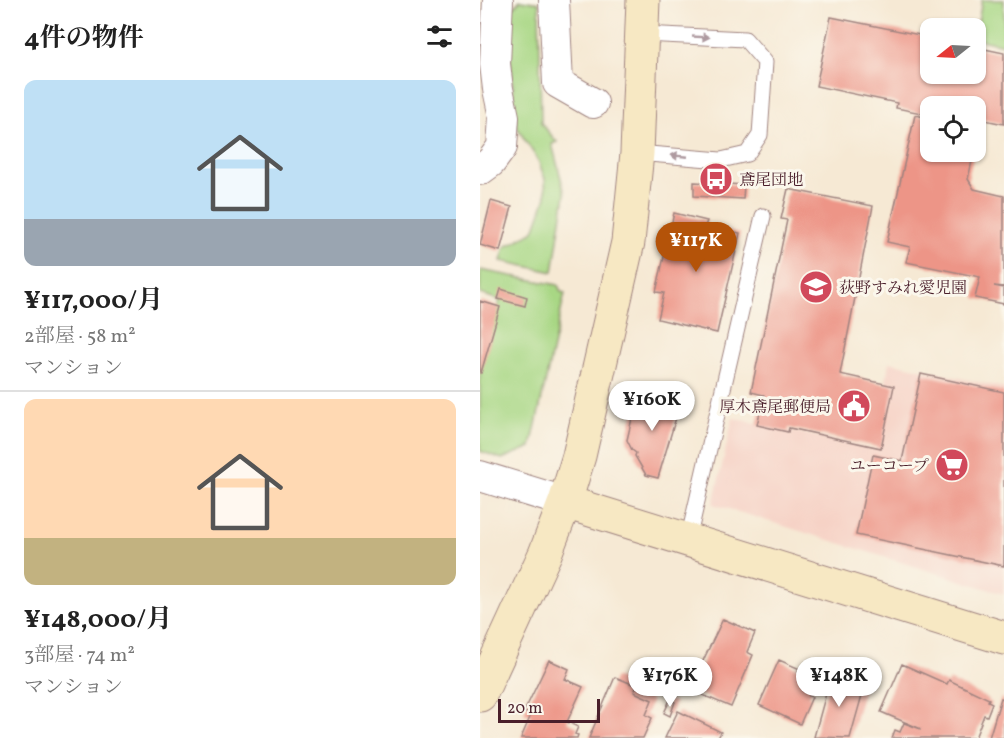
<!DOCTYPE html>
<html lang="ja">
<head>
<meta charset="utf-8">
<style>
  :root { --surface:#fff; --page:#f2f2f2; --text:#222; --muted:#767676; --line:#e0e0e0; --accent:#b45309 }
  body { margin:0; font-family:Vollkorn,"Noto Serif JP",serif; background:var(--page); color:var(--text); height:100vh; display:flex; flex-direction:column; font-size:22px; white-space:nowrap }
  * { box-sizing:border-box; margin:0 }
  p { font-size:20px; color:var(--muted) }
  .icon { flex:none; width:33px; height:33px; fill:none; stroke:currentColor; stroke-width:2; stroke-linecap:round; stroke-linejoin:round }
  .map { position:relative; flex:1; overflow:hidden }
  .drawer { display:flex; flex-direction:column; background:var(--surface); width:480px }
  .drawer>* { flex:none }
  .needle { width:39px; rotate:252deg }
  .tools { position:absolute; left:440px; top:18px; display:grid; gap:12px }
  .tools a { display:grid; place-items:center; width:66px; height:66px; border-radius:12px; background:var(--surface); box-shadow:0 2px 4px #0004; font-size:30px }
  .scale { position:absolute; left:18px; bottom:15px; width:102px; box-sizing:border-box; padding-left:6px; border:3px solid #4a1f2b; border-top:0; font-size:16px; line-height:21px; white-space:nowrap; color:#4a1f2b; -webkit-text-stroke:4px #fbf7ec; paint-order:stroke }
  .price { position:absolute; translate:-50% -51px; padding:0 14px; border-radius:21px; background:#fff; color:#222; font-size:20px; line-height:39px; filter:drop-shadow(0 2px 3px #0008) }
  .price::after { content:''; position:absolute; left:50%; top:36px; width:18px; height:14px; margin-left:-9px; background:inherit; clip-path:polygon(0 0,100% 0,50% 100%) }
  .price.current { background:var(--accent); color:#fff }
  ul { padding:0; list-style:none }
  li { display:grid; align-content:center; gap:12px; height:318px; padding:0 24px }
  li+li { border-top:2px solid var(--line) }
  li span { display:grid; place-items:center; height:186px; border-radius:12px; color:#555 }
  li>.icon { margin-inline-start:auto }
  span .icon { width:108px; height:108px; fill:#fffc; stroke-width:1 }
  li b { font-size:26px }
  h2 { display:flex; justify-content:space-between; align-items:center; height:72px; padding:0 24px; font-size:26px }
  main { display:flex; flex:1; min-height:0 }
  .map>svg:first-child { display:block }
  .built { fill:#f6d1c5 }
  .green { fill:#a8d784; stroke:#797b58; stroke-width:1.5 }
  .building { fill:#ed9587 }
  .lines { fill:none; stroke-linecap:round; stroke-linejoin:round }
  .lane-casing { stroke:#a08480; stroke-width:17 }
  .street-casing { stroke:#a08480; stroke-width:32 }
  .secondary-casing { stroke:#a08480; stroke-width:35 }
  .lane { stroke:#fff; stroke-width:15 }
  .street { stroke:#fff; stroke-width:30 }
  .secondary { stroke:#f7e8c3; stroke-width:33 }
  .oneway { fill:#ae9aa0 }
  .labels { text-anchor:middle; stroke-width:6; stroke-linejoin:round; paint-order:stroke }
  .poi-label { font-size:16px; fill:#4a1f2b; stroke:#fbf7ec; text-anchor:start }
</style>
</head>
<body>
<main>
<section class="drawer">
<h2>4件の物件<svg class="icon" aria-label="filters" viewBox="0 0 24 24"><path d="M4 7h16M4 17h16"/><circle cx="9" cy="7" r="2"/><circle cx="15" cy="17" r="2"/></svg></h2>
<ul>
<li><span style="background:linear-gradient(#bfe0f5 75%,#9aa5b1 0)"><svg class="icon" aria-label="home" viewBox="0 0 24 24"><path d="M3 11l9-7 9 7M6 9v11h12V9"/></svg></span><div><b>¥117,000/月</b><p>2部屋 · 58 m²</p><p>マンション</p></div></li>
<li><span style="background:linear-gradient(#ffd9b3 75%,#c2b280 0)"><svg class="icon" aria-label="home" viewBox="0 0 24 24"><path d="M3 11l9-7 9 7M6 9v11h12V9"/></svg></span><div><b>¥148,000/月</b><p>3部屋 · 74 m²</p><p>マンション</p></div></li>
</ul>
</section>
<div class="map">
<svg width="524" height="738" viewBox="0 0 524 738">
  <rect width="100%" height="100%" fill="#fbf7ec"/>
  <filter id="ink" filterUnits="userSpaceOnUse"><feTurbulence type="fractalNoise" baseFrequency=".0167" numOctaves="2"/><feDisplacementMap in="SourceGraphic" scale="12" xChannelSelector="R" yChannelSelector="G"/><feConvolveMatrix kernelMatrix="1 2 1 2 8 2 1 2 1" color-interpolation-filters="sRGB"/></filter>
  <filter id="wash" filterUnits="userSpaceOnUse"><feTurbulence type="fractalNoise" baseFrequency=".008" numOctaves="4" result="noise"/><feDisplacementMap in="SourceGraphic" scale="24" xChannelSelector="R" yChannelSelector="G"/><feGaussianBlur stdDeviation="1.35" result="paint"/><feColorMatrix in="noise" values="0 0 0 0 0 0 0 0 0 0 0 0 0 0 0 0 0 1.4 0 .05"/><feComposite in="paint" operator="in"/></filter>
  <g filter="url(#wash)">
    <rect width="100%" height="100%" fill="#f6e9d4"/>
    <!-- built -->
    <path class="built" d="M 409,362 L 524,388 L 524,594 L 233,504 L 253,418 L 395,449 Z"/>
    <!-- green -->
    <path class="green" d="M 40,0 L 59,3 L 61,123 L 77,142 L 72,144 L 85,194 L 73,272 L 21,261 L 25,247 L 54,231 L 66,197 L 65,179 L 58,160 L 36,126 L 27,15 Z
      M 502,0 L 524,0 L 524,45 L 495,39 Z
      M 0,270 L 78,285 L 81,292 L 85,293 L 51,447 L 22,459 L 0,451 L 0,367 L 20,300 L 0,294 Z"/>
    <g id="blocks">
      <!-- building -->
      <path class="building" d="M 351,17 L 450,37 L 450,74 L 495,74 L 495,47 L 524,53 L 524,124 L 495,118 L 495,106 L 450,106 L 446,114 L 416,108 L 417,103 L 336,86 Z
        M 435,115 L 450,118 L 450,152 L 494,152 L 488,179 L 494,189 L 524,196 L 524,287 L 514,286 L 524,288 L 524,304 L 495,298 L 500,277 L 426,262 L 430,247 L 407,242 Z
        M 214,182 L 264,185 L 263,199 L 214,196 Z
        M 308,189 L 393,206 L 360,374 L 414,386 L 401,448 L 309,428 L 308,432 L 277,425 L 284,395 L 271,392 L 307,220 L 301,219 Z
        M 11,201 L 32,207 L 20,251 L 0,245 Z
        M 194,213 L 227,221 L 225,226 L 260,233 L 237,333 L 178,319 L 184,293 L 176,292 Z
        M 21,289 L 47,297 L 45,306 L 18,299 Z
        M 0,301 L 20,307 L 1,373 L 0,373 Z
        M 441,374 L 524,392 L 524,566 L 376,535 L 393,455 L 422,461 Z
        M 158,393 L 200,404 L 178,478 L 166,475 L 155,456 L 156,453 L 152,450 L 147,440 Z
        M 243,619 L 275,633 L 267,652 L 273,655 L 251,707 L 215,692 L 211,686 Z
        M 69,660 L 89,669 L 85,679 L 103,687 L 87,722 L 98,727 L 95,734 L 98,735 L 97,738 L 41,738 L 51,715 L 44,712 Z
        M 299,660 L 320,669 L 318,672 L 337,681 L 329,696 L 332,697 L 320,724 L 279,705 Z
        M 422,664 L 467,684 L 469,680 L 509,699 L 508,701 L 512,703 L 507,716 L 504,715 L 495,738 L 412,738 L 415,730 L 420,732 L 424,723 L 441,729 L 401,712 Z
        M 352,672 L 374,678 L 373,684 L 384,688 L 370,738 L 334,737 Z
        M 135,677 L 157,686 L 154,692 L 172,700 L 166,715 L 172,718 L 163,738 L 109,738 Z
        M 521,698 L 524,699 L 524,738 L 509,738 Z
        M 190,700 L 195,702 L 190,716 L 184,713 Z
        M 198,711 L 241,732 L 238,738 L 185,738 Z"/>
    </g>
  </g>
  <g filter="url(#ink)">
    <use href="#blocks" fill-opacity="0" stroke="#a08480" stroke-width="1.5"/>
    <g class="lines">
      <defs>
        <path id="lane" d="M 157,153 L 241,160 L 267,154 L 280,135 L 285,62 L 265,39 L 163,34
          M 208,540 L 283,216"/>
        <path id="street" d="M 74,0 L 78,83 L 113,103
          M 0,170 L 11,162 L 22,147 L 24,117 L 18,89 L 15,64 L 18,0
          M 0,476 L 85,502"/>
        <path id="secondary" d="M 85,502 L 524,638
          M 0,695 L 65,554 L 85,502 L 99,456 L 148,242 L 157,153 L 163,0"/>
      </defs>
      <!-- lane casing -->
      <use href="#lane" class="lane-casing"/>
      <!-- street casing -->
      <use href="#street" class="street-casing"/>
      <!-- secondary casing -->
      <use href="#secondary" class="secondary-casing"/>
      <!-- lane -->
      <use href="#lane" class="lane"/>
      <!-- street -->
      <use href="#street" class="street"/>
      <!-- secondary -->
      <use href="#secondary" class="secondary"/>
    </g>
    <!-- one-way arrows -->
    <defs><path id="oneway-solid" d="M-6-.8H1V-3.2L6.5 0L1 3.2V.8H-6Z" transform="scale(1.5)"/></defs>
    <g class="oneway">
      <use href="#oneway-solid" transform="translate(221 37) rotate(3)"/>
      <use href="#oneway-solid" transform="translate(199 156) rotate(-175)"/>
    </g>
  </g>
  <!-- icons -->
  <defs>
    <symbol id="bus-disc" viewBox="-11 -11 22 22"><circle r="9.5" fill="#d1495b" stroke="#fbf7ec"/><path d="M-5-6H5V4H4V6H2V4H-2V6H-4V4H-5ZM-3.5-4V0h7V-4ZM-3.5 1.2v1.5H-2V1.2ZM2 1.2v1.5H3.5V1.2Z" fill="#fff"/></symbol>
    <symbol id="school-disc" viewBox="-11 -11 22 22"><circle r="9.5" fill="#d1495b" stroke="#fbf7ec"/><path d="M0-5L7-2L0 1L-7-2ZM-4 1L0 2.5L4 1V4Q0 6-4 4Z" fill="#fff"/></symbol>
    <symbol id="civic-disc" viewBox="-11 -11 22 22"><circle r="9.5" fill="#d1495b" stroke="#fbf7ec"/><path d="M-.6-6.5H3V-4.5H.6V-3L4-1V1h2V6H-6V1h2V-1L-.6-3ZM-1.2 2.5V6h2.4V2.5Z" fill="#fff"/></symbol>
    <symbol id="supermarket-disc" viewBox="-11 -11 22 22"><circle r="9.5" fill="#d1495b" stroke="#fbf7ec"/><path d="M-6-5.5h2.5l.6 2H6L4.5 2H-2.5L-4.4-4H-6ZM-1.5 3.2a1.3 1.3 0 1 0 .1 0ZM3 3.2a1.3 1.3 0 1 0 .1 0Z" fill="#fff"/></symbol>
  </defs>
  <g fill-rule="evenodd">
    <use href="#bus-disc" x="217" y="160" width="38" height="38"/>
    <use href="#school-disc" x="317" y="268" width="38" height="38"/>
    <use href="#civic-disc" x="355" y="387" width="38" height="38"/>
    <use href="#supermarket-disc" x="453" y="446" width="38" height="38"/>
  </g>
  <g class="labels">
    <!-- poi labels -->
    <g class="poi-label">
      <text x="259" y="185">鳶尾団地</text>
      <text x="359" y="293">荻野すみれ愛児園</text>
      <text x="351" y="412" text-anchor="end">厚木鳶尾郵便局</text>
      <text x="449" y="471" text-anchor="end">ユーコープ</text>
    </g>
  </g>
</svg>
<div class="tools">
<a><svg class="needle" viewBox="-14 -14 28 28"><path d="M0-13l5 13h-10z" fill="#e53935"/><path d="M0 13l5-13h-10z" fill="#767676"/></svg></a>
<a><svg class="icon" aria-label="locate" viewBox="0 0 24 24"><circle cx="12" cy="12" r="6"/><path d="M12 2v4M12 18v4M2 12h4M18 12h4"/></svg></a>
</div>
<div class="scale">20 m</div>
<b class="price current" style="left:216px;top:273px">¥117K</b>
<b class="price" style="left:172px;top:432px">¥160K</b>
<b class="price" style="left:190px;top:708px">¥176K</b>
<b class="price" style="left:359px;top:708px">¥148K</b>
</div>
</main>
</body>
</html>
